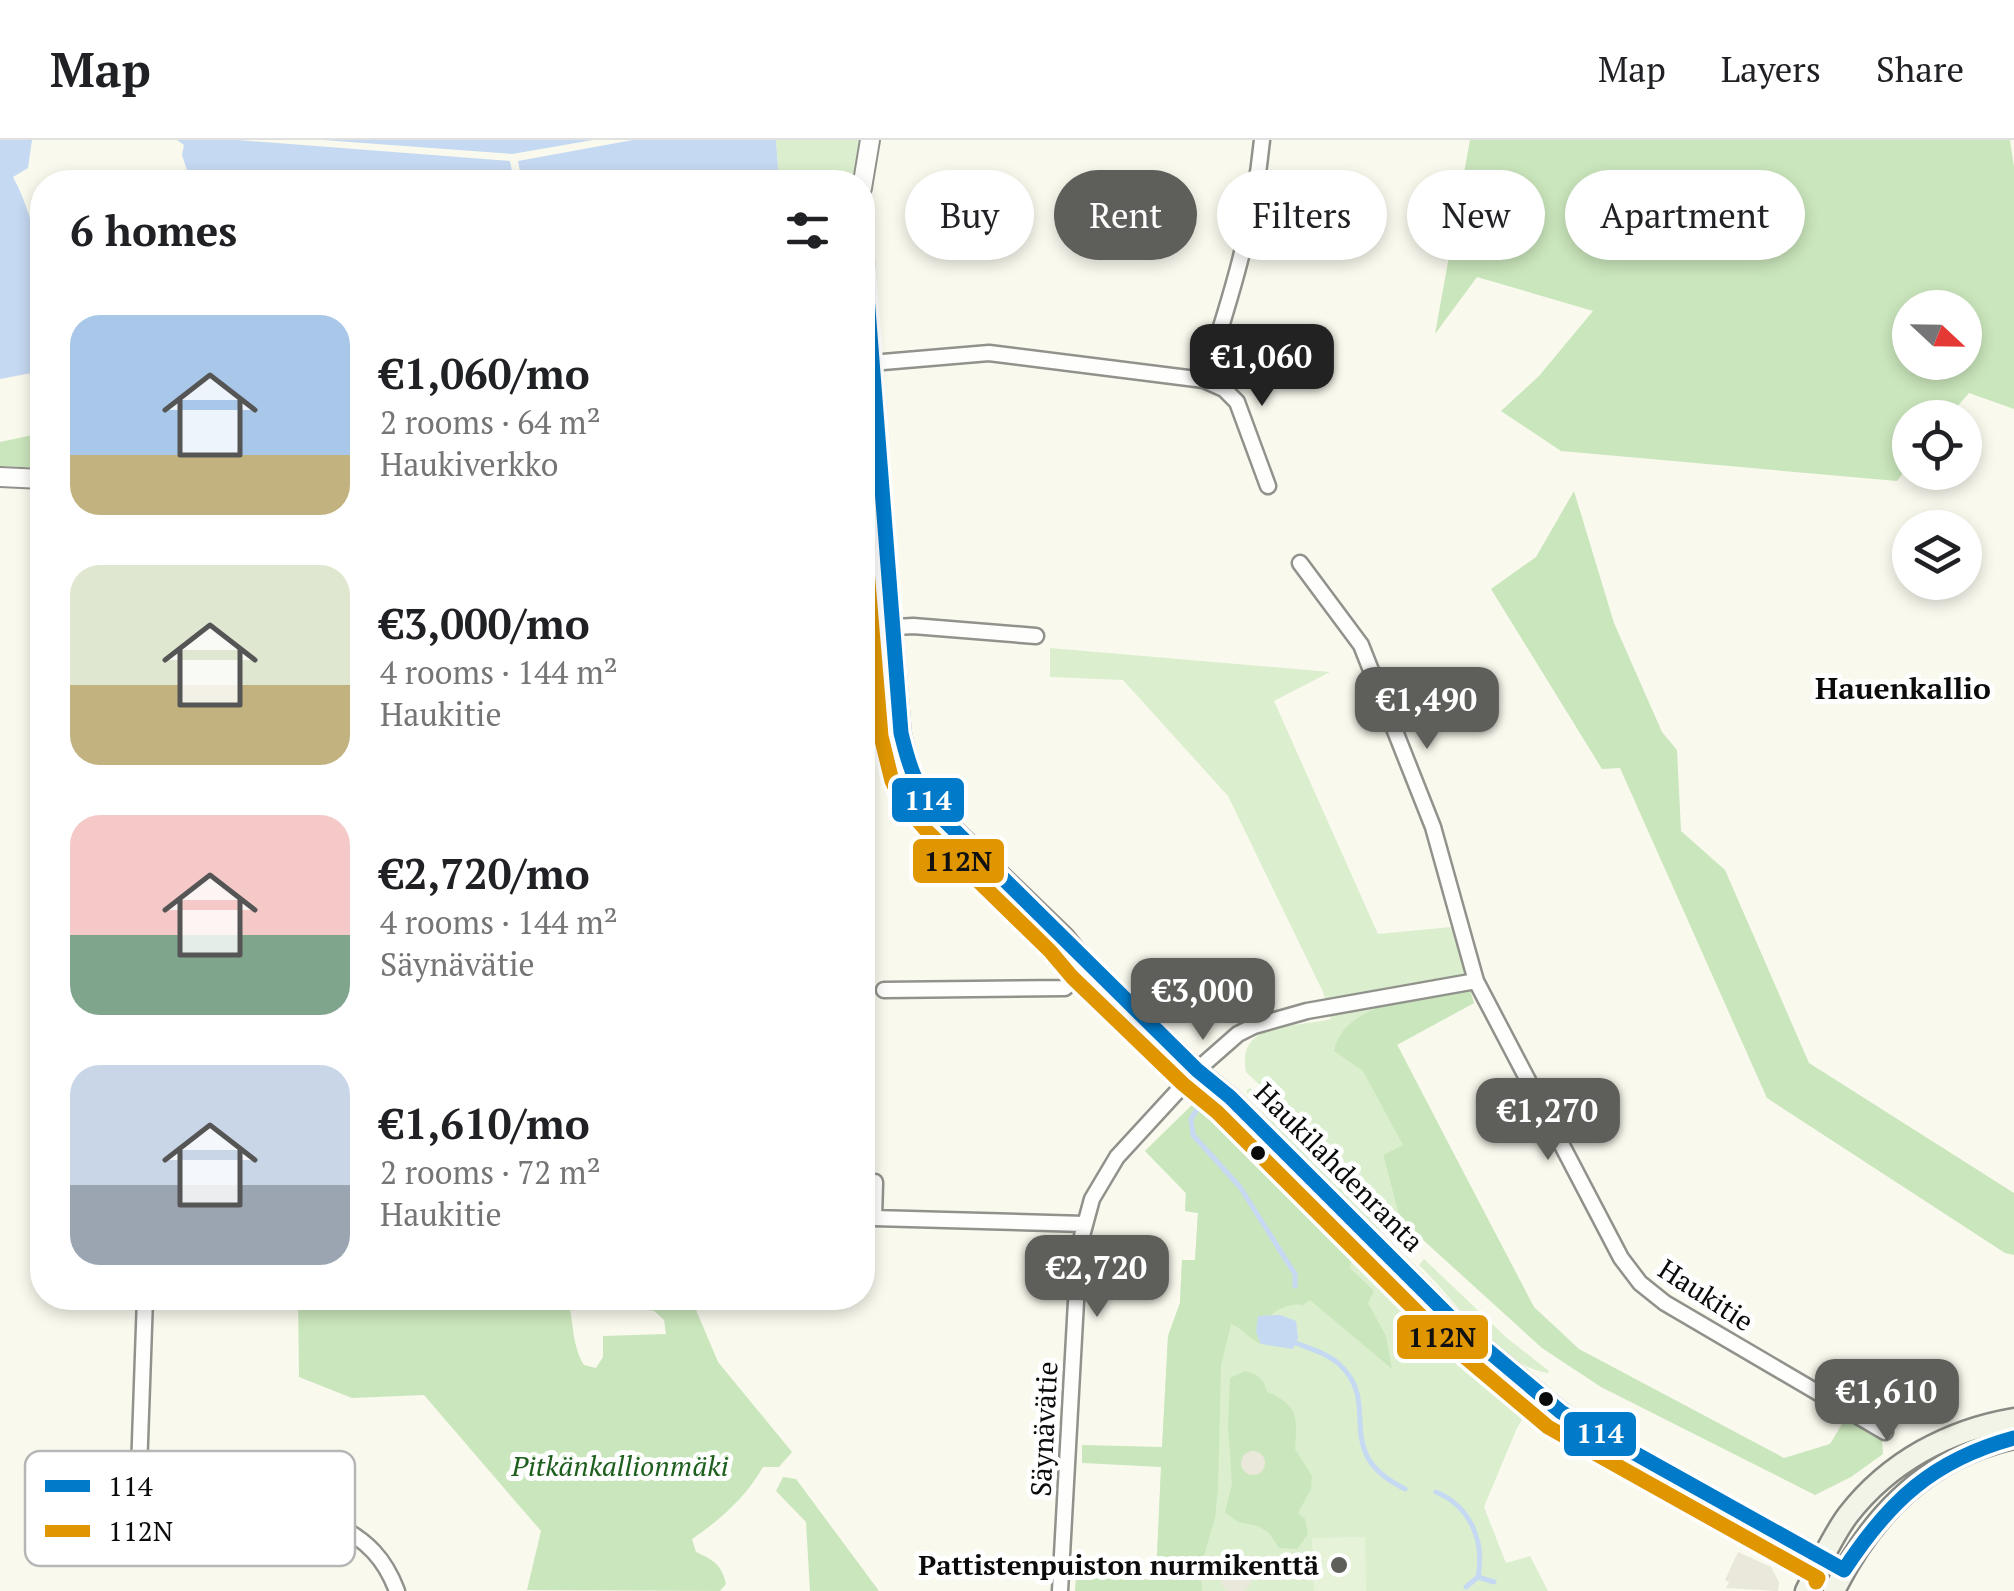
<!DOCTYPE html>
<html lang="en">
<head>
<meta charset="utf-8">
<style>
  :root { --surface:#fff; --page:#f2f2f2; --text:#202124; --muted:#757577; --line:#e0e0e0; --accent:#5e5e5a }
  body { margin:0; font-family:"PT Serif",serif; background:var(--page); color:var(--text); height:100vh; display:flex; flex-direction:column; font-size:38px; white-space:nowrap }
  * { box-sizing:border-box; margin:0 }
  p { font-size:32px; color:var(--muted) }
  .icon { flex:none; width:55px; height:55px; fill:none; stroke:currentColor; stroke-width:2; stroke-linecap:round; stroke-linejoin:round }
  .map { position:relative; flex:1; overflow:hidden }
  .sheet { position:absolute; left:30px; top:30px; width:845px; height:1140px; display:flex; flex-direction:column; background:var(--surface); border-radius:40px; box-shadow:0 5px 15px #0003 }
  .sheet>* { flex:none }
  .top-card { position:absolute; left:905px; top:30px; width:950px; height:90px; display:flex; gap:20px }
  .needle { width:65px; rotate:112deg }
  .tools { position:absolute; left:1892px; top:150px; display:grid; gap:20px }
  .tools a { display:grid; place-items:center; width:90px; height:90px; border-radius:50%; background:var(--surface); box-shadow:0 5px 15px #0003; font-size:50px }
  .price { position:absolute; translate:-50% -85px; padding:0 22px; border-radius:20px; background:var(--accent); color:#fff; font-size:32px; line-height:65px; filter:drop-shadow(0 2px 5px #0008) }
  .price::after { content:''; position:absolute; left:50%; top:60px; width:30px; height:22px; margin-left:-15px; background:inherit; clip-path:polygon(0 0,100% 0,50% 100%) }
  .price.active { background:#222; color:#fff }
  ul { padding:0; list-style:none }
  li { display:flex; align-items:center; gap:30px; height:250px; padding:0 40px }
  li span { display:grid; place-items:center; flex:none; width:280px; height:200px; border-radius:30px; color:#555 }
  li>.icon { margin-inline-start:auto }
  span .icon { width:120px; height:120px; fill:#fffc; stroke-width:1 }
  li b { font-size:42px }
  h2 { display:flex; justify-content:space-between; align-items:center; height:120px; padding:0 40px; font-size:42px }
  .pill { padding:0 35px; border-radius:45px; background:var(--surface); box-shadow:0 5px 15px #0003; font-size:35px; line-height:90px }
  .pill.active { background:var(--accent); color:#fff }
  header { display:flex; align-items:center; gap:60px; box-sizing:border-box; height:140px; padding:0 50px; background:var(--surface); border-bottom:2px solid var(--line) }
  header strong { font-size:48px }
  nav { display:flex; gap:55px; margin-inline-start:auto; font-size:35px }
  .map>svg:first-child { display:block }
  .green { fill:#dbefce }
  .forest { fill:#cae6bc; fill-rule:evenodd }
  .pitch { fill:#e6f3d8 }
  .plaza { fill:#e9e8da }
  .water { fill:#c5d9f2 }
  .pier { fill:#f9f9ee }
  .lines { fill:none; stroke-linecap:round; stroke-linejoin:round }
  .stream { stroke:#c5d9f2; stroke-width:5 }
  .minor-casing { stroke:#92928d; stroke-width:19 }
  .tertiary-casing { stroke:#92928d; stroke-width:22 }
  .secondary-casing { stroke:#898984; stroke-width:25 }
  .minor { stroke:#fefefc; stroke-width:14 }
  .tertiary { stroke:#fefefc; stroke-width:18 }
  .secondary { stroke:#f2f4e7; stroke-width:20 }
  .bus-1-casing { stroke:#fff; stroke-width:22 }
  .bus-2-casing { stroke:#fff; stroke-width:22 }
  .bus-1 { stroke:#007ac9; stroke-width:15 }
  .bus-2 { stroke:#df9601; stroke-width:15 }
  .bus-dot { fill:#0b0b0b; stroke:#fff; stroke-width:4 }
  .poi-dot { fill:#5e5e5a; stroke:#fff; stroke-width:4 }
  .labels { text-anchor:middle; stroke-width:10; stroke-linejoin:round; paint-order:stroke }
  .street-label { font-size:28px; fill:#0b0b0b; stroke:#fff }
  .park-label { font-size:28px; font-style:italic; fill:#1e5f1e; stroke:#fff }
  .poi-label { font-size:28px; font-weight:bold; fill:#0b0b0b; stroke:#fff; text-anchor:end }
  .neighbourhood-label { font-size:30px; font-weight:bold; fill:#0b0b0b; stroke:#fff }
  .key { fill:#fff; stroke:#b6b6b6; stroke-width:2.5 }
  .key-label { font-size:28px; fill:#0b0b0b }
  .line-badge { stroke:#fff; stroke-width:4 }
  .badge-label { font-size:28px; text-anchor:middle; font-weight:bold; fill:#fff }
  .pale-badge-label { font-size:28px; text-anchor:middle; font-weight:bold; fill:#111 }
</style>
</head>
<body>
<header>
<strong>Map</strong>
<nav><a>Map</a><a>Layers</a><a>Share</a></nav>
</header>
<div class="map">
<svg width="2014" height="1451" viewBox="0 0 2014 1451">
  <rect width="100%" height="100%" fill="#f9f9ee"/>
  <!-- green -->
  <path class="green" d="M 776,0 L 863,0 L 856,42 L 779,42 Z
    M 871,322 L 885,540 C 884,561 885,582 863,591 L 862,324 Z
    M 1050,508 L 1330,532 L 1274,561 L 1378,794 L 1451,787 L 1474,863 L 1397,904 L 1441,989 L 1383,1015 L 1400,1079 L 1246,932 C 1236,880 1296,888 1331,879 L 1323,852 L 1228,656 L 1123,540 L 1050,537 Z
    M 1250,948 L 1413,1108 L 1412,1112 L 1362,1078 L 1289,1007 L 1246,951 Z
    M 1194,963 L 1206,964 L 1250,1009 L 1251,1017 L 1256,1021 L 1265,1020 L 1279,1029 L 1400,1149 L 1530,1267 L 1517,1288 L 1484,1367 L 1506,1423 L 1530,1416 L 1548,1451 L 1155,1451 L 1168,1196 L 1180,1163 L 1182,1120 L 1195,1120 L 1198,1073 L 1185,1071 L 1186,1053 L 1145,1011 Z
    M 1424,1119 L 1507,1198 L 1549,1231 L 1548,1233 C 1494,1224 1456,1160 1419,1125 Z"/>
  <!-- forest -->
  <path class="forest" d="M 1470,0 L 2010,0 L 2014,27 L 2014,269 L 1969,253 L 1948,277 L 1910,278 L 1910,324 L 1897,341 L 1561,311 L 1501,271 L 1539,236 L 1593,171 L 1477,137 L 1435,194 ZM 1910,168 L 1965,168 L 1965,222 L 1910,222 Z
    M 42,293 L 42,328 L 0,326 L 0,302 Z
    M 1574,351 L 1614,483 L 1662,592 L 1677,610 L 1681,691 L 1725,730 L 1809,923 L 2014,1053 L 2014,1115 L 2005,1113 L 1767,958 L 1620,628 L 1602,629 L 1491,449 L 1536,417 Z
    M 863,391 L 869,408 L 873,460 L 863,468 Z
    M 863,539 L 885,540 C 884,561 885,582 863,591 Z
    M 1470,850 L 1474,863 L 1397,905 L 1534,1167 L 1579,1209 L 1784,1318 L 1830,1304 L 1845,1279 L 1865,1285 L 1882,1300 L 1883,1314 L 1851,1337 L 1815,1355 L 1601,1247 L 1542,1208 L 1400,1079 L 1383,1015 L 1403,1005 L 1363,931 L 1334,911 C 1343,862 1428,853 1470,850 Z
    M 1194,963 L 1206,964 L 1250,1009 L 1251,1017 L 1279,1029 L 1353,1101 L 1350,1128 L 1374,1151 L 1368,1163 L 1386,1196 L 1392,1229 L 1310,1160 C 1296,1170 1309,1163 1293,1165 C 1276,1167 1265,1180 1256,1192 L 1261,1204 C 1248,1199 1243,1188 1231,1184 L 1221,1225 L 1218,1349 L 1215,1378 L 1200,1429 L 1202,1451 L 1075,1451 L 1076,1436 L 1156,1440 L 1161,1327 L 1082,1323 L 1082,1305 L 1162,1307 L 1168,1196 L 1180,1163 L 1182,1120 L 1195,1120 L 1198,1073 L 1185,1071 L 1186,1053 L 1145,1011 Z
    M 298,1158 L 502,1158 L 506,1164 L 530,1168 L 561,1158 L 568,1161 C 574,1183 572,1206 584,1225 L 596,1228 L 603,1217 L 603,1196 L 666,1194 L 664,1180 L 654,1171 L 641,1169 L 635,1161 L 642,1158 L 691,1158 L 718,1222 L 792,1312 L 779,1327 L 763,1327 C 746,1357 720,1380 692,1399 L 696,1412 C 714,1420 722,1425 726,1444 L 720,1451 L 527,1450 L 541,1391 L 424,1255 L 352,1258 L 299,1237 Z
    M 1245,1231 C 1258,1234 1264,1239 1267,1252 C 1300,1266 1297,1278 1295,1309 L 1312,1336 L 1311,1349 L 1298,1373 L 1305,1379 L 1308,1394 L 1297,1409 L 1279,1408 L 1269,1393 L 1258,1386 L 1238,1382 L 1225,1372 L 1232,1344 L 1228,1286 L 1230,1238 Z
    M 783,1337 L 796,1339 L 879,1451 L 810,1451 L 806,1382 L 776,1351 Z"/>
  <!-- pitch -->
  <path class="pitch" d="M 1365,1397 L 1366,1451 L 1314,1451 L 1312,1398 Z"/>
  <!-- plaza -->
  <path class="plaza" d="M1241 1323a12 12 0 1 1 24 0a12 12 0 1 1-24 0Z
    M 1738,1412 L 1771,1427 L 1779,1442 L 1778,1451 L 1726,1448 L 1729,1442 L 1725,1440 Z
    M1220 1437a16 16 0 1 1 32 0a16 16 0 1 1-32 0Z"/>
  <!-- water -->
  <path class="water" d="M 0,0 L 32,0 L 28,28 L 13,37 C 45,96 43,165 42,231 L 0,239 Z
    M 177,0 L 776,0 L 779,42 L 191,42 L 182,15 L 184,5 Z
    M 1280,1175 L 1296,1181 L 1298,1198 L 1293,1209 L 1261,1204 L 1256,1192 L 1258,1176 Z"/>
  <!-- pier -->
  <path class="pier" d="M 237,0 L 323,0 L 512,14 L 593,0 L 633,0 L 518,21 L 522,42 L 514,42 L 510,21 Z"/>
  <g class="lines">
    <!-- stream -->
    <path class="stream" d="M 1199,966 L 1191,979 L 1193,995 L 1240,1047 L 1295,1134 L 1295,1146
      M 1296,1203 C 1310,1209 1327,1213 1339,1224 C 1384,1265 1329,1312 1405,1349
      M 1436,1352 C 1470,1366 1485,1401 1478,1437 L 1494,1442
      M 1466,1447 L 1478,1437"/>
    <defs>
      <path id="minor" d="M 871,223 L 989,213 L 1204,240 C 1230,161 1254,83 1262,0
        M 1204,240 L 1224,249 L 1237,262 L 1268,346
        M 1300,423 L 1361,505 L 1433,687 L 1476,841
        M 862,489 L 913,486 L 1036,496
        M 884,850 L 1065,848 L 1086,823
        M 875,1042 L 874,1078 L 1084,1084
        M 145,1158 L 139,1330 L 336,1385 C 367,1400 385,1419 397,1451
        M 1060,1451 L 1079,1107 L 1092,1059 L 1117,1017 L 1197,930 L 1238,894 L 1254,886 L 1307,871 L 1476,841 L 1621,1118 L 1640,1143 L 1665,1163 L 1885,1292"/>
      <path id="tertiary" d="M 862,48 L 870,0
        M 862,83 L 869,207 L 901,593 L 911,634 L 920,652 L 941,677 L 1065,797 L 1086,823 L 1197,930 L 1230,957 L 1460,1187 L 1561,1272 L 1630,1313 L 1844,1430
        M 0,337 L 42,339
        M 862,605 L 901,593"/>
      <path id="secondary" d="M 1806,1451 C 1819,1426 1831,1398 1848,1375 C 1889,1322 1949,1290 2014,1279
        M 1834,1451 C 1872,1374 1928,1317 2014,1298"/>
    </defs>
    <!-- minor casing -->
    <use href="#minor" class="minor-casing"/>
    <!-- tertiary casing -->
    <use href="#tertiary" class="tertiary-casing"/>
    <!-- secondary casing -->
    <use href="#secondary" class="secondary-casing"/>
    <!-- minor -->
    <use href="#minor" class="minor"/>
    <!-- tertiary -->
    <use href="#tertiary" class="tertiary"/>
    <!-- secondary -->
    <use href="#secondary" class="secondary"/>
    <defs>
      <path id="bus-1" d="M 862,92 L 901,593 C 910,630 916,648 941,677 L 1197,930 L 1230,957 L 1460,1187 L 1561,1272 L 1844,1430 C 1889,1361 1933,1320 2014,1298"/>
      <path id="bus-2" d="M 862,371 L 881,596 L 892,641 L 903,663 L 927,691 L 1050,811 L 1072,837 L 1183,944 L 1217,972 L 1446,1201 L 1548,1287 L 1818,1438 L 1816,1442"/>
    </defs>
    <!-- bus-1 casing -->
    <use href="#bus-1" class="bus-1-casing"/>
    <!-- bus-2 casing -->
    <use href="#bus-2" class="bus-2-casing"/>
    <!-- bus-1 -->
    <use href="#bus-1" class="bus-1"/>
    <!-- bus-2 -->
    <use href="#bus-2" class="bus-2"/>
  </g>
  <!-- markers -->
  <g class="bus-dot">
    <circle cx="1258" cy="1013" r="9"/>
    <circle cx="1546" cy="1259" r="9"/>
  </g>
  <circle class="poi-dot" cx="1339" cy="1425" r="10"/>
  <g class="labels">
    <!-- street labels -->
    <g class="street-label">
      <text transform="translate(1339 1027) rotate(45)" y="10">Haukilahdenranta</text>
      <text transform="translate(1706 1155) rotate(33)" y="10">Haukitie</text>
      <text transform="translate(1044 1289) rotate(-87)" y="10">Säynävätie</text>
    </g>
    <!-- park labels -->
    <g class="park-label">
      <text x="620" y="1336">Pitkänkallionmäki</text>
    </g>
    <!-- poi labels -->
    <g class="poi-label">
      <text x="1319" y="1435">Pattistenpuiston nurmikenttä</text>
    </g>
    <!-- neighbourhood labels -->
    <g class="neighbourhood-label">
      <text x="1903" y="559">Hauenkallio</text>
    </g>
  </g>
  <!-- legend -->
  <rect x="25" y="1311" width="330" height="115" rx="15" class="key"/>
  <rect x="45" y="1340" width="45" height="12" fill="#007ac9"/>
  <rect x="45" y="1385" width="45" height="12" fill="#df9601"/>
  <g class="key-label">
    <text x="108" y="1356">114</text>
    <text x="108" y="1401">112N</text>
  </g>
  <g class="line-badge">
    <rect x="890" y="636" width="76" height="48" rx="10" fill="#007ac9"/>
    <rect x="911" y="697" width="95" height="48" rx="10" fill="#df9601"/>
    <rect x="1395" y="1173" width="95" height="48" rx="10" fill="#df9601"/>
    <rect x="1562" y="1270" width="76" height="48" rx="10" fill="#007ac9"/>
  </g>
  <g class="badge-label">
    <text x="928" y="670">114</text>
    <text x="1600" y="1303">114</text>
  </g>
  <g class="pale-badge-label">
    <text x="958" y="731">112N</text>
    <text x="1442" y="1207">112N</text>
  </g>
</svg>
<div class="tools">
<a><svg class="needle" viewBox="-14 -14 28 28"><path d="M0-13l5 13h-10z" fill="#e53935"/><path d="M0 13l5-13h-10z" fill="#757577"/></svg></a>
<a><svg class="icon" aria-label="locate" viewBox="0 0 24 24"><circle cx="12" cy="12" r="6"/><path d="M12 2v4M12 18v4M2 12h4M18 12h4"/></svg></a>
<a><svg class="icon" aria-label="layers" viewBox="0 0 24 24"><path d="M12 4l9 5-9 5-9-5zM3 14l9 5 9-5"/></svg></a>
</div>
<b class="price active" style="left:1262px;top:269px">€1,060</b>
<b class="price" style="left:1427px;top:612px">€1,490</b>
<b class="price" style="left:1203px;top:903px">€3,000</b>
<b class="price" style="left:1548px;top:1023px">€1,270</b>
<b class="price" style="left:1097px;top:1180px">€2,720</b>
<b class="price" style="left:1887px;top:1304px">€1,610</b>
<div class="top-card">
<a class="pill">Buy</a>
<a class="pill active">Rent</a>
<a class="pill">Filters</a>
<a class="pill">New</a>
<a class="pill">Apartment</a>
</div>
<section class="sheet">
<h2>6 homes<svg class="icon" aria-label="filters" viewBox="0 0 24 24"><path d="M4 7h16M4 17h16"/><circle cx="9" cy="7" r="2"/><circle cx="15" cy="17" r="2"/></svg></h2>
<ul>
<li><span style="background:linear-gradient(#a9c7e8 70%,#c2b280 0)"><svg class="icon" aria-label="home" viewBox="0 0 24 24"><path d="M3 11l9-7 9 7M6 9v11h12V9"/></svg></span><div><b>€1,060/mo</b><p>2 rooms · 64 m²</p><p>Haukiverkko</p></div></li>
<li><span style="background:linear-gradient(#dfe7d0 60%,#c2b280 0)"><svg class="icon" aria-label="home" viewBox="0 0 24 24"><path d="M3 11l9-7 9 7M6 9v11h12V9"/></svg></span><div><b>€3,000/mo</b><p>4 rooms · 144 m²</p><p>Haukitie</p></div></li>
<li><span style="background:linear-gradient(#f6c9c9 60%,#7fa58c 0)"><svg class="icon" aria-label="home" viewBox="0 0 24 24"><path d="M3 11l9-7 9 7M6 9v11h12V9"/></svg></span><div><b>€2,720/mo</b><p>4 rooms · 144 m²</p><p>Säynävätie</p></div></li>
<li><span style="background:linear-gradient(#c9d6e8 60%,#9aa5b1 0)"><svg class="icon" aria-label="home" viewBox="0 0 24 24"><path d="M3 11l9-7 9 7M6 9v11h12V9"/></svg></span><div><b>€1,610/mo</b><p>2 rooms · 72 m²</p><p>Haukitie</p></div></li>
</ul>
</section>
</div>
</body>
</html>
